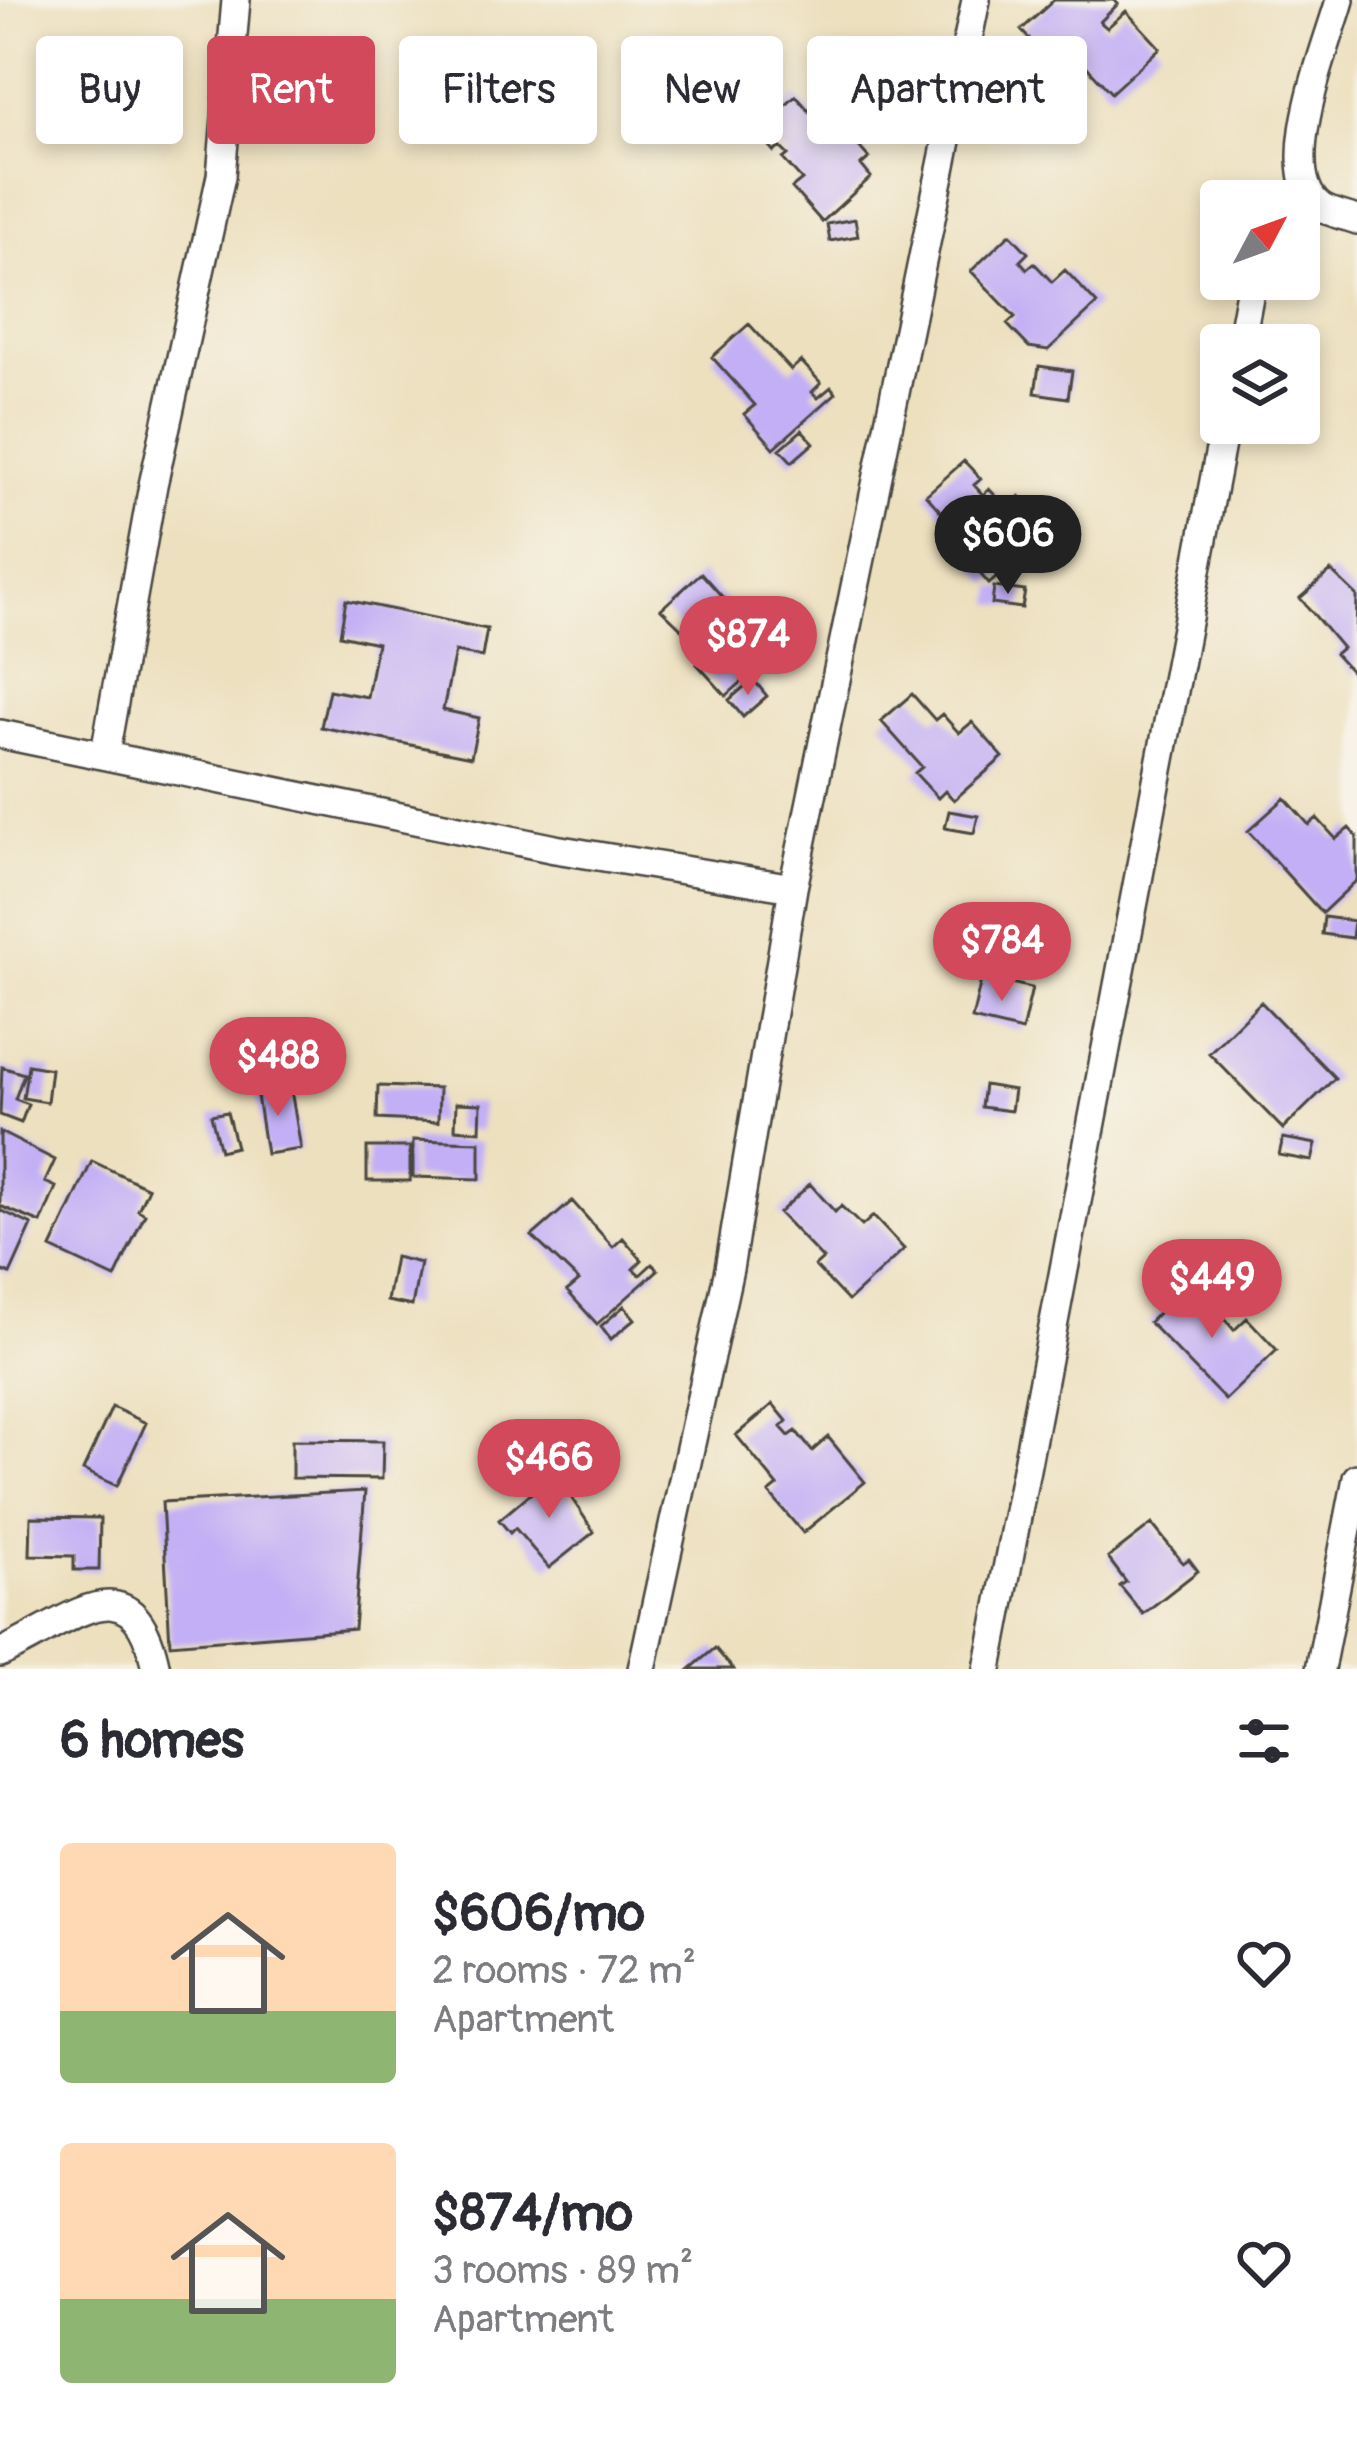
<!DOCTYPE html>
<html lang="en">
<head>
<meta charset="utf-8">
<style>
  :root { --surface:#fff; --page:#f2f2f3; --text:#2b2b33; --muted:#7c7c81; --accent:#d1495b }
  body { margin:0; font-family:Pangolin,sans-serif; background:var(--page); color:var(--text); height:100vh; display:flex; flex-direction:column; font-size:45px; white-space:nowrap }
  * { box-sizing:border-box; margin:0 }
  p { font-size:39px; color:var(--muted) }
  .icon { flex:none; width:66px; height:66px; fill:none; stroke:currentColor; stroke-width:2; stroke-linecap:round; stroke-linejoin:round }
  .map { position:relative; height:1669px; overflow:hidden }
  .sheet { display:flex; flex-direction:column; background:var(--surface); flex:1 }
  .sheet>* { flex:none }
  .hud { position:absolute; left:36px; top:36px; width:1287px; height:108px; display:flex; gap:24px }
  .needle { width:78px; rotate:49deg }
  .tools { position:absolute; left:1200px; top:180px; display:grid; gap:24px }
  .tools a { display:grid; place-items:center; width:120px; height:120px; border-radius:12px; background:var(--surface); box-shadow:0 6px 18px #0003; font-size:60px }
  .price { position:absolute; translate:-50% -102px; padding:0 27px; border-radius:42px; background:var(--accent); color:#fff; font-size:39px; line-height:78px; filter:drop-shadow(0 3px 6px #0008) }
  .price::after { content:''; position:absolute; left:50%; top:72px; width:36px; height:27px; margin-left:-18px; background:inherit; clip-path:polygon(0 0,100% 0,50% 100%) }
  .price.on { background:#222; color:#fff }
  ul { padding:0; list-style:none }
  li { display:flex; align-items:center; gap:36px; height:300px; padding:0 60px }
  li span { display:grid; place-items:center; flex:none; width:336px; height:240px; border-radius:12px; color:#555 }
  li>.icon { margin-inline-start:auto }
  span .icon { width:144px; height:144px; fill:#fffc; stroke-width:1 }
  li b { font-size:51px }
  h2 { display:flex; justify-content:space-between; align-items:center; height:144px; padding:0 60px; font-size:51px }
  .chip { padding:0 42px; border-radius:12px; background:var(--surface); box-shadow:0 6px 18px #0003; font-size:42px; line-height:108px }
  .chip.on { background:var(--accent); color:#fff }
  .map>svg:first-child { display:block }
  .building { fill:#c2aff5 }
  .lines { fill:none; stroke-linecap:round; stroke-linejoin:round }
  .street-casing { stroke:#484641; stroke-width:32 }
  .street { stroke:#fff; stroke-width:27 }
</style>
</head>
<body>
<div class="map">
<svg width="1357" height="1669" viewBox="0 0 1357 1669">
  <rect width="100%" height="100%" fill="#f7f3e8"/>
  <filter id="ink" filterUnits="userSpaceOnUse"><feTurbulence type="fractalNoise" baseFrequency=".00833" numOctaves="2"/><feDisplacementMap in="SourceGraphic" scale="24" xChannelSelector="R" yChannelSelector="G"/><feConvolveMatrix kernelMatrix="1 2 1 2 8 2 1 2 1" color-interpolation-filters="sRGB"/></filter>
  <filter id="wash" filterUnits="userSpaceOnUse"><feTurbulence type="fractalNoise" baseFrequency=".004" numOctaves="4" result="noise"/><feDisplacementMap in="SourceGraphic" scale="48" xChannelSelector="R" yChannelSelector="G"/><feGaussianBlur stdDeviation="2.7" result="paint"/><feColorMatrix in="noise" values="0 0 0 0 0 0 0 0 0 0 0 0 0 0 0 0 0 1.4 0 .05"/><feComposite in="paint" operator="in"/></filter>
  <g filter="url(#wash)">
    <rect width="100%" height="100%" fill="#ede0bf"/>
    <g id="blocks">
      <!-- building -->
      <path class="building" d="M 1054,0 L 1114,0 L 1118,4 L 1100,22 L 1107,28 L 1126,11 L 1160,48 L 1111,93 L 1069,47 L 1051,63 L 1021,30 Z
        M 796,96 L 838,144 L 849,135 L 869,158 L 861,165 L 871,177 L 822,222 L 792,188 L 802,180 L 783,159 L 788,155 L 780,147 L 774,152 L 757,132 Z
        M 855,219 L 858,236 L 830,241 L 827,224 Z
        M 1010,234 L 1028,253 L 1020,261 L 1027,269 L 1034,263 L 1052,282 L 1065,270 L 1097,304 L 1048,350 L 1029,347 L 1007,324 L 1015,317 L 971,271 Z
        M 749,324 L 791,370 L 801,361 L 821,383 L 812,392 L 818,398 L 831,387 L 836,393 L 774,448 L 744,414 L 755,405 L 712,357 Z
        M 1039,366 L 1072,371 L 1068,398 L 1035,393 Z
        M 802,430 L 814,443 L 792,462 L 780,449 Z
        M 964,461 L 981,479 L 974,485 L 983,495 L 989,489 L 1006,507 L 1020,496 L 1050,530 L 989,584 L 964,555 L 973,548 L 926,495 Z
        M 1331,571 L 1357,596 L 1355,676 L 1335,654 L 1342,648 L 1300,598 Z
        M 701,573 L 743,620 L 752,612 L 787,642 L 726,696 L 697,664 L 708,654 L 661,609 Z
        M 994,587 L 1025,591 L 1022,608 L 992,604 Z
        M 346,600 L 487,629 L 482,657 L 455,652 L 443,710 L 479,718 L 471,757 L 321,727 L 329,690 L 367,697 L 377,643 L 340,635 Z
        M 753,679 L 767,696 L 743,717 L 729,700 Z
        M 912,694 L 935,720 L 942,714 L 959,733 L 972,722 L 1003,757 L 954,800 L 945,791 L 938,798 L 915,773 L 922,767 L 881,721 Z
        M 1285,798 L 1309,825 L 1317,818 L 1336,839 L 1349,828 L 1357,837 L 1357,880 L 1322,913 L 1248,831 Z
        M 949,811 L 978,816 L 974,833 L 945,828 Z
        M 1324,917 L 1354,921 L 1352,938 L 1322,934 Z
        M 982,976 L 1032,988 L 1022,1031 L 972,1019 Z
        M 1261,1002 L 1335,1078 L 1283,1129 L 1209,1053 Z
        M 28,1065 L 51,1069 L 47,1102 L 23,1098 Z
        M 2,1067 L 24,1074 L 15,1099 L 28,1104 L 21,1123 L 0,1115 Z
        M 290,1084 L 301,1149 L 266,1154 L 256,1089 Z
        M 984,1085 L 1014,1090 L 1011,1111 L 981,1107 Z
        M 378,1086 L 439,1088 L 438,1122 L 377,1119 Z
        M 456,1103 L 481,1104 L 480,1131 L 455,1129 Z
        M 227,1112 L 236,1147 L 220,1151 L 211,1115 Z
        M 0,1132 L 55,1160 L 45,1182 L 56,1187 L 41,1223 L 0,1206 Z
        M 1283,1138 L 1316,1144 L 1312,1161 L 1279,1155 Z
        M 413,1140 L 480,1142 L 480,1179 L 413,1177 Z
        M 367,1147 L 410,1147 L 410,1181 L 367,1181 Z
        M 92,1161 L 148,1188 L 138,1210 L 145,1214 L 115,1278 L 51,1248 Z
        M 810,1184 L 835,1212 L 841,1206 L 862,1226 L 873,1216 L 904,1249 L 848,1301 L 815,1266 L 823,1259 L 779,1213 Z
        M 572,1201 L 613,1247 L 623,1238 L 642,1260 L 633,1269 L 640,1275 L 652,1264 L 658,1270 L 597,1324 L 567,1291 L 579,1281 L 532,1236 Z
        M 0,1210 L 32,1225 L 10,1274 L 0,1270 Z
        M 395,1257 L 420,1263 L 412,1306 L 387,1301 Z
        M 1192,1280 L 1234,1330 L 1247,1318 L 1277,1350 L 1225,1400 L 1149,1322 Z
        M 624,1306 L 635,1319 L 611,1339 L 601,1326 Z
        M 773,1404 L 787,1421 L 781,1427 L 789,1436 L 796,1431 L 812,1451 L 828,1437 L 865,1482 L 803,1533 L 769,1493 L 778,1486 L 736,1435 Z
        M 112,1407 L 146,1423 L 117,1486 L 83,1470 Z
        M 292,1440 L 383,1441 L 382,1479 L 292,1478 Z
        M 555,1473 L 594,1532 L 549,1568 L 515,1528 L 510,1533 L 499,1520 Z
        M 365,1491 L 354,1629 L 170,1644 L 162,1502 Z
        M 31,1517 L 100,1518 L 99,1570 L 74,1570 L 74,1556 L 30,1555 Z
        M 1152,1524 L 1183,1563 L 1189,1559 L 1198,1571 L 1143,1614 L 1120,1586 L 1126,1582 L 1108,1558 Z
        M 715,1648 L 733,1669 L 690,1669 Z"/>
    </g>
  </g>
  <g filter="url(#ink)">
    <use href="#blocks" fill-opacity="0" stroke="#484641" stroke-width="3"/>
    <g class="lines">
      <defs>
        <path id="street" d="M 1340,0 C 1327,47 1274,173 1321,207 C 1330,213 1346,216 1357,220
          M 1240,345 L 1251,286
          M 0,734 L 555,849 L 793,888
          M 105,753 L 153,485 L 221,176 L 236,0
          M 0,1653 C 70,1622 134,1555 156,1669
          M 642,1669 L 729,1269 L 793,888 L 976,0
          M 988,1669 L 1225,423
          M 1320,1669 L 1357,1478"/>
      </defs>
      <!-- street casing -->
      <use href="#street" class="street-casing"/>
      <!-- street -->
      <use href="#street" class="street"/>
    </g>
  </g>
</svg>
<div class="tools">
<a><svg class="needle" viewBox="-14 -14 28 28"><path d="M0-13l5 13h-10z" fill="#e53935"/><path d="M0 13l5-13h-10z" fill="#7c7c81"/></svg></a>
<a><svg class="icon" aria-label="layers" viewBox="0 0 24 24"><path d="M12 4l9 5-9 5-9-5zM3 14l9 5 9-5"/></svg></a>
</div>
<b class="price on" style="left:1008px;top:597px">$606</b>
<b class="price" style="left:748px;top:698px">$874</b>
<b class="price" style="left:1002px;top:1004px">$784</b>
<b class="price" style="left:278px;top:1119px">$488</b>
<b class="price" style="left:1212px;top:1341px">$449</b>
<b class="price" style="left:549px;top:1521px">$466</b>
<div class="hud">
<a class="chip">Buy</a>
<a class="chip on">Rent</a>
<a class="chip">Filters</a>
<a class="chip">New</a>
<a class="chip">Apartment</a>
</div>
</div>
<section class="sheet">
<h2>6 homes<svg class="icon" aria-label="filters" viewBox="0 0 24 24"><path d="M4 7h16M4 17h16"/><circle cx="9" cy="7" r="2"/><circle cx="15" cy="17" r="2"/></svg></h2>
<ul>
<li><span style="background:linear-gradient(#ffd9b3 70%,#8fb573 0)"><svg class="icon" aria-label="home" viewBox="0 0 24 24"><path d="M3 11l9-7 9 7M6 9v11h12V9"/></svg></span><div><b>$606/mo</b><p>2 rooms · 72 m²</p><p>Apartment</p></div><svg class="icon" aria-label="heart" viewBox="0 0 24 24"><path d="M12 20l-8-8c-3-5 5-10 8-4 3-6 11-1 8 4z"/></svg></li>
<li><span style="background:linear-gradient(#ffd9b3 65%,#8fb573 0)"><svg class="icon" aria-label="home" viewBox="0 0 24 24"><path d="M3 11l9-7 9 7M6 9v11h12V9"/></svg></span><div><b>$874/mo</b><p>3 rooms · 89 m²</p><p>Apartment</p></div><svg class="icon" aria-label="heart" viewBox="0 0 24 24"><path d="M12 20l-8-8c-3-5 5-10 8-4 3-6 11-1 8 4z"/></svg></li>
</ul>
</section>
</body>
</html>
